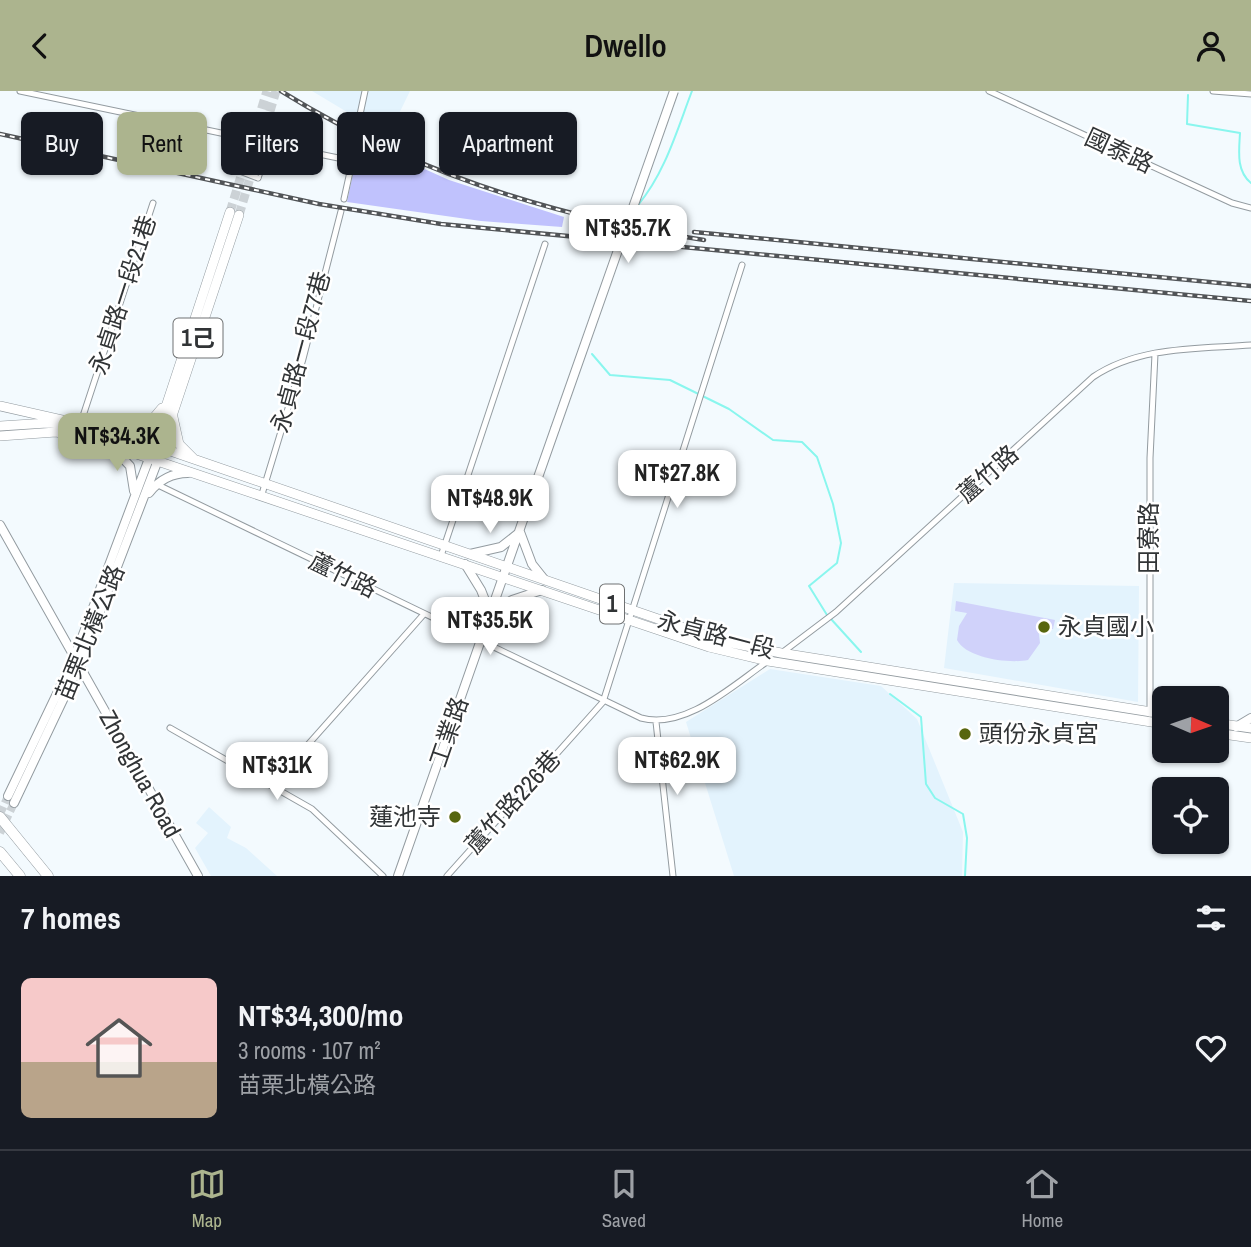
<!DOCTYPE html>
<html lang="en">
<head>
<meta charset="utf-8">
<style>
  :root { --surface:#171b24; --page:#242831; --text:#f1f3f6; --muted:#9ea1a6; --line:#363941; --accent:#acb48e }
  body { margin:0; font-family:"Archivo Narrow","Noto Sans TC",sans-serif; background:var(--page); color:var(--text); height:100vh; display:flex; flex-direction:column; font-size:26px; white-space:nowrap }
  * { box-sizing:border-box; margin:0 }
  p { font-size:23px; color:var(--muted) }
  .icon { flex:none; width:38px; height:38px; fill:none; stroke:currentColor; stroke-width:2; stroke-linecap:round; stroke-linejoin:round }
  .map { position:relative; height:785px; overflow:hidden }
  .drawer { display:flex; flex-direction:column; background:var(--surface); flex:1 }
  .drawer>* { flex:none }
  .banner { position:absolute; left:21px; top:21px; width:700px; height:63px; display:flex; gap:14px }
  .needle { width:46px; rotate:92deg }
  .controls { position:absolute; left:1152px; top:595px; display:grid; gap:14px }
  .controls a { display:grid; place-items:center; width:77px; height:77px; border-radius:10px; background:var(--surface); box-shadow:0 2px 5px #0004; font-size:35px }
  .price { position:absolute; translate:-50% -60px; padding:0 16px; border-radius:14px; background:#fff; color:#222; font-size:23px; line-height:46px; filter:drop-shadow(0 2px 4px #0008) }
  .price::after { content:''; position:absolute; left:50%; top:42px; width:21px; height:16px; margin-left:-10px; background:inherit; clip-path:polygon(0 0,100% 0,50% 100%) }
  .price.selected { background:var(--accent); color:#111 }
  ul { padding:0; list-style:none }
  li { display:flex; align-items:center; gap:21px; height:175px; padding:0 21px }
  li span { display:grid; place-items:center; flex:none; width:196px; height:140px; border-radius:10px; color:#555 }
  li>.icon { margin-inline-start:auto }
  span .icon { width:84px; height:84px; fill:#fffc; stroke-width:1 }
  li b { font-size:30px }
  h2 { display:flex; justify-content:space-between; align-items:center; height:84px; padding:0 21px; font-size:30px }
  .chip { padding:0 24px; border-radius:10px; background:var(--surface); box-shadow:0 2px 5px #0004; font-size:24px; line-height:63px }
  .chip.selected { background:var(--accent); color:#111 }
  header { display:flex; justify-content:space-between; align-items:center; height:91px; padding:0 21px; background:var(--accent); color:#111; font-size:32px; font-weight:600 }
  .menu { display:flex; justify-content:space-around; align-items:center; height:98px; border-top:2px solid var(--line); background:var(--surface); font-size:19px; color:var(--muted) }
  .menu a { display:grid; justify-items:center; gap:4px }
  .menu .selected { color:var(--accent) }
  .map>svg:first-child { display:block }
  .built { fill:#e3f3fd }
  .green { fill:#d0d2fa }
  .forest { fill:#c0c2fd }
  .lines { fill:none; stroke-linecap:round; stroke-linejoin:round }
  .stream { stroke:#89f6ee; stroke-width:2 }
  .street-tunnel { stroke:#ccd2d6; stroke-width:5; stroke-dasharray:5 2.5; stroke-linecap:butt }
  .secondary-tunnel { stroke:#ccd2d6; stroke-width:8; stroke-dasharray:8 4; stroke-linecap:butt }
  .primary-tunnel { stroke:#ccd2d6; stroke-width:9; stroke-dasharray:9 4.5; stroke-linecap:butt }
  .street-casing { stroke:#939ba0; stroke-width:7 }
  .secondary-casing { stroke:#939ba0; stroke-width:10 }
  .primary-casing { stroke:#939ba0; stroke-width:10 }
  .highway-casing { stroke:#939ba0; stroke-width:11 }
  .street { stroke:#fff; stroke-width:5 }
  .secondary { stroke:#fff; stroke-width:8 }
  .primary { stroke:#fff; stroke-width:9 }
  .highway { stroke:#fff; stroke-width:10 }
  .rail-casing { stroke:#515457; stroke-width:4.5 }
  .rail { stroke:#fff; stroke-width:2; stroke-dasharray:5; stroke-linecap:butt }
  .street-bridge-casing { stroke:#939ba0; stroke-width:7; stroke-linecap:butt }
  .secondary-bridge-casing { stroke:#939ba0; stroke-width:10; stroke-linecap:butt }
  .street-bridge { stroke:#fff; stroke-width:5 }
  .secondary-bridge { stroke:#fff; stroke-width:8 }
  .poi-dot { fill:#57660e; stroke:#fff; stroke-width:2.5 }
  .labels { text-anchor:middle; stroke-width:5; stroke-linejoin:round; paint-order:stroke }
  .shield { fill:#fff; stroke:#6f7172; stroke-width:2 }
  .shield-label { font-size:23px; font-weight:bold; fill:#313436 }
  .street-label { font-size:24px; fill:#313436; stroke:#fff }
  .poi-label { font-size:24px; fill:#313436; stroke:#fff; text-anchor:start }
</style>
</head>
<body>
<header><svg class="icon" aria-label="back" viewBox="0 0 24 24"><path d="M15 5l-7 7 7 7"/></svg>Dwello<svg class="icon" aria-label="person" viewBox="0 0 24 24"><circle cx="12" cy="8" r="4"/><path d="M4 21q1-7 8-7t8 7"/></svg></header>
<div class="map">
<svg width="1251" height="785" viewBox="0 0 1251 785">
  <rect width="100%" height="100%" fill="#f3fafe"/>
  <!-- built -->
  <path class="built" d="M 312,0 L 410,0 L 392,37 L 365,24 L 363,29 L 357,27 Z
    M 954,492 L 1139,495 L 1138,611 L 944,577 Z
    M 770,578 L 881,595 L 917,628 L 963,741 L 962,785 L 734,785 L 686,631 Z
    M 209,716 L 231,736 L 227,747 L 246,757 L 277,785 L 211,785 L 195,757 L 208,742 L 196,732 Z"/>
  <!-- green -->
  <path class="green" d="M 956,510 L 1055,529 L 1053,538 L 1038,536 L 1040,552 L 1028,569 C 1009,573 966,567 957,549 L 959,535 L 967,522 L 955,520 Z"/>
  <!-- forest -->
  <path class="forest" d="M 360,49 L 449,89 L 564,126 L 562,136 L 481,130 L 347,111 Z"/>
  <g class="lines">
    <!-- stream -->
    <path class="stream" d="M 1188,4 L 1187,33 L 1240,42 C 1239,60 1236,80 1251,92
      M 638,114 C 665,82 677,39 692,0
      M 592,263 L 610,284 L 670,289 L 729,318 L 773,349 L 802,351 L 817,366 L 833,413 L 841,452 L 837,472 L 809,495 L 827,524
      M 831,528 L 861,561
      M 890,603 L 921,626 L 926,693 L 935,707 L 963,723 L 967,747 L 965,785"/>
    <!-- street-tunnel -->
    <path class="street-tunnel" d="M 357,49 L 358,33"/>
    <!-- secondary-tunnel -->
    <path class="secondary-tunnel" d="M 0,723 L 8,705
      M 0,742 L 14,712"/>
    <!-- primary-tunnel -->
    <path class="primary-tunnel" d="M 230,121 L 267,0
      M 239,124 L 276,0"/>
    <defs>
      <path id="street" d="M 20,0 L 240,46 L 244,52 L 237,79
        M 989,0 L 1232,112 L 1251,117
        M 1213,0 L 1251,3
        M 358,33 L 365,0
        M 258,87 L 270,53 L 353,70
        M 344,108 L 357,49
        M 77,334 L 82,328 L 153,112
        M 66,353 L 73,343
        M 156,393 L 641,627 C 686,639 733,594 768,570
        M 262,403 L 303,268 L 341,120
        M 441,465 L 545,153
        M 783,561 L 836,521 L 1093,286 C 1139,255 1197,258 1251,254
        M 1150,623 L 1150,367 L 1155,263
        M 656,631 L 673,785
        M 170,637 L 312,718 L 383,785
        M 273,693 L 424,523
        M 447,785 L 603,611 L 742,174"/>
      <path id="secondary" d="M 111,355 L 130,375 L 134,400
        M 149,402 C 159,389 172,382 188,382
        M 0,434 L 198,785
        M 470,463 L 501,456 L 520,441 L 532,473 L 544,488
        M 465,473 L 481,499 L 490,522 L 512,509 L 542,499
        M 1236,636 L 1251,627
        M 8,705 L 75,565 L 150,365
        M 14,712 L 79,575 L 158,369
        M 398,785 L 555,338"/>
      <path id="primary" d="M 0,315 L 62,329
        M 173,326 L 179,353 L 194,368
        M 0,335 L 47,332 L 77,334 L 153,354 L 722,550 L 781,562 L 1164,623
        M 123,344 L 146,336 L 162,317
        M 0,345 L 56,341 L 89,347 L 709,556 L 768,570 L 1164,633
        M 152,358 L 230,121
        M 160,361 L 239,124
        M 1216,632 L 1251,637
        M 1216,642 L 1251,647"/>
      <path id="highway" d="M 0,726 L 48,785
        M 0,761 L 20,785"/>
    </defs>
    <!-- street casing -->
    <use href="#street" class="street-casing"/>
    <!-- secondary casing -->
    <use href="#secondary" class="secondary-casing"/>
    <!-- primary casing -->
    <use href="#primary" class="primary-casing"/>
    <!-- highway casing -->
    <use href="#highway" class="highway-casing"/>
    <!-- street -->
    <use href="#street" class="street"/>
    <!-- secondary -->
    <use href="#secondary" class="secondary"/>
    <!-- primary -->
    <use href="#primary" class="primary"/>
    <!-- highway -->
    <use href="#highway" class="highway"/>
    <defs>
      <path id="rail" d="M 281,0 C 411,81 554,126 704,149
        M 0,43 L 319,113 L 441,133 L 1251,210
        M 694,141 L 1251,195"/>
    </defs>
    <!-- rail casing -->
    <use href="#rail" class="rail-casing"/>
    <!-- rail -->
    <use href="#rail" class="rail"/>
    <defs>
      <path id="street-bridge" d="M 237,79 L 258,87"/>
      <path id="secondary-bridge" d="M 555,338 L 674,0"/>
    </defs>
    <!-- street-bridge casing -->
    <use href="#street-bridge" class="street-bridge-casing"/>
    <!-- secondary-bridge casing -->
    <use href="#secondary-bridge" class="secondary-bridge-casing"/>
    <!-- street-bridge -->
    <use href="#street-bridge" class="street-bridge"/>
    <!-- secondary-bridge -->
    <use href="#secondary-bridge" class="secondary-bridge"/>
  </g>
  <!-- markers -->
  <g class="poi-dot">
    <circle cx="1044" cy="536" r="7"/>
    <circle cx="965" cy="643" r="7"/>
    <circle cx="455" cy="726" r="7"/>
  </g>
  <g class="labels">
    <!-- shield labels -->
    <g class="shield">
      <rect x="173.5" y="227.5" width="49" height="39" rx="5"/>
      <rect x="600" y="493.5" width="24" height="39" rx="5"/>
    </g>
    <g class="shield-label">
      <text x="198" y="255">1己</text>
      <text x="612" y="521">1</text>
    </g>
    <!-- street labels -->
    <g class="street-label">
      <text transform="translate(1119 60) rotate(25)" y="8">國泰路</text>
      <text transform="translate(123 204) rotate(-72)" y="8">永貞路一段21巷</text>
      <text transform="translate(301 261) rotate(-75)" y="8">永貞路一段77巷</text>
      <text transform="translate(988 383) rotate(-42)" y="8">蘆竹路</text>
      <text transform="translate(1149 447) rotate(-90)" y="8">田寮路</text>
      <text transform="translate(343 484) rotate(26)" y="8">蘆竹路</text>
      <text transform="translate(90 542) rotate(-68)" y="8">苗栗北橫公路</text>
      <text transform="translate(716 544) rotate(15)" y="8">永貞路一段</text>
      <text transform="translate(449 641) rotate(-71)" y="8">工業路</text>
      <text transform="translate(140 683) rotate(61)" y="8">Zhonghua Road</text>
      <text transform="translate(513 711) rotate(-48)" y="8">蘆竹路226巷</text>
    </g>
    <!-- poi labels -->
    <g class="poi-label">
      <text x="1058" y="544">永貞國小</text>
      <text x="979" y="651">頭份永貞宮</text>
      <text x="441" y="734" text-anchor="end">蓮池寺</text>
    </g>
  </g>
</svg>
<div class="controls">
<a><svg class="needle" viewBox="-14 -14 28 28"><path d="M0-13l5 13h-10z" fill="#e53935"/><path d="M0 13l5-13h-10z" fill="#9ea1a6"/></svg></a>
<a><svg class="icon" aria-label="locate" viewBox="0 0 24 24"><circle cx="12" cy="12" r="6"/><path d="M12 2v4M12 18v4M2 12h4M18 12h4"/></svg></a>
</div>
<b class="price" style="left:628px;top:174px">NT$35.7K</b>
<b class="price selected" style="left:117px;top:382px">NT$34.3K</b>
<b class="price" style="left:677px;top:419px">NT$27.8K</b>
<b class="price" style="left:490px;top:444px">NT$48.9K</b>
<b class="price" style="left:490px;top:566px">NT$35.5K</b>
<b class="price" style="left:677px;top:706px">NT$62.9K</b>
<b class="price" style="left:277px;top:711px">NT$31K</b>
<div class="banner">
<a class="chip">Buy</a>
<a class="chip selected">Rent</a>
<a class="chip">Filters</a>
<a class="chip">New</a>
<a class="chip">Apartment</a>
</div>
</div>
<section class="drawer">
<h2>7 homes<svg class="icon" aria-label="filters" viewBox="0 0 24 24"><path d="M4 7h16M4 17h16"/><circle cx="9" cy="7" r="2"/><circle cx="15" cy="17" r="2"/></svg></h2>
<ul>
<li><span style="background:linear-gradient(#f6c9c9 60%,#b9a48a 0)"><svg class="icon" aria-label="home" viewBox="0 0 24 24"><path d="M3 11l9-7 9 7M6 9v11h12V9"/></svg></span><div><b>NT$34,300/mo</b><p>3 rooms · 107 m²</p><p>苗栗北橫公路</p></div><svg class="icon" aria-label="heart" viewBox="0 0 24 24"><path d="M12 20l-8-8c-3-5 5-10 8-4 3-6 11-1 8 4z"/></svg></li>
</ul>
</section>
<nav class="menu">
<a class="selected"><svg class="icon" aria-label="map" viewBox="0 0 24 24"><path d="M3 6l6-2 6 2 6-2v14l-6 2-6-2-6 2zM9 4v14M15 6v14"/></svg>Map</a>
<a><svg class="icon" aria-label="saved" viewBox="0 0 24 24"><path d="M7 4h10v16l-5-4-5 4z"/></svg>Saved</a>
<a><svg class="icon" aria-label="home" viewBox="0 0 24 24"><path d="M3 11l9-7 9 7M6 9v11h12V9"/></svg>Home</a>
</nav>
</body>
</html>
